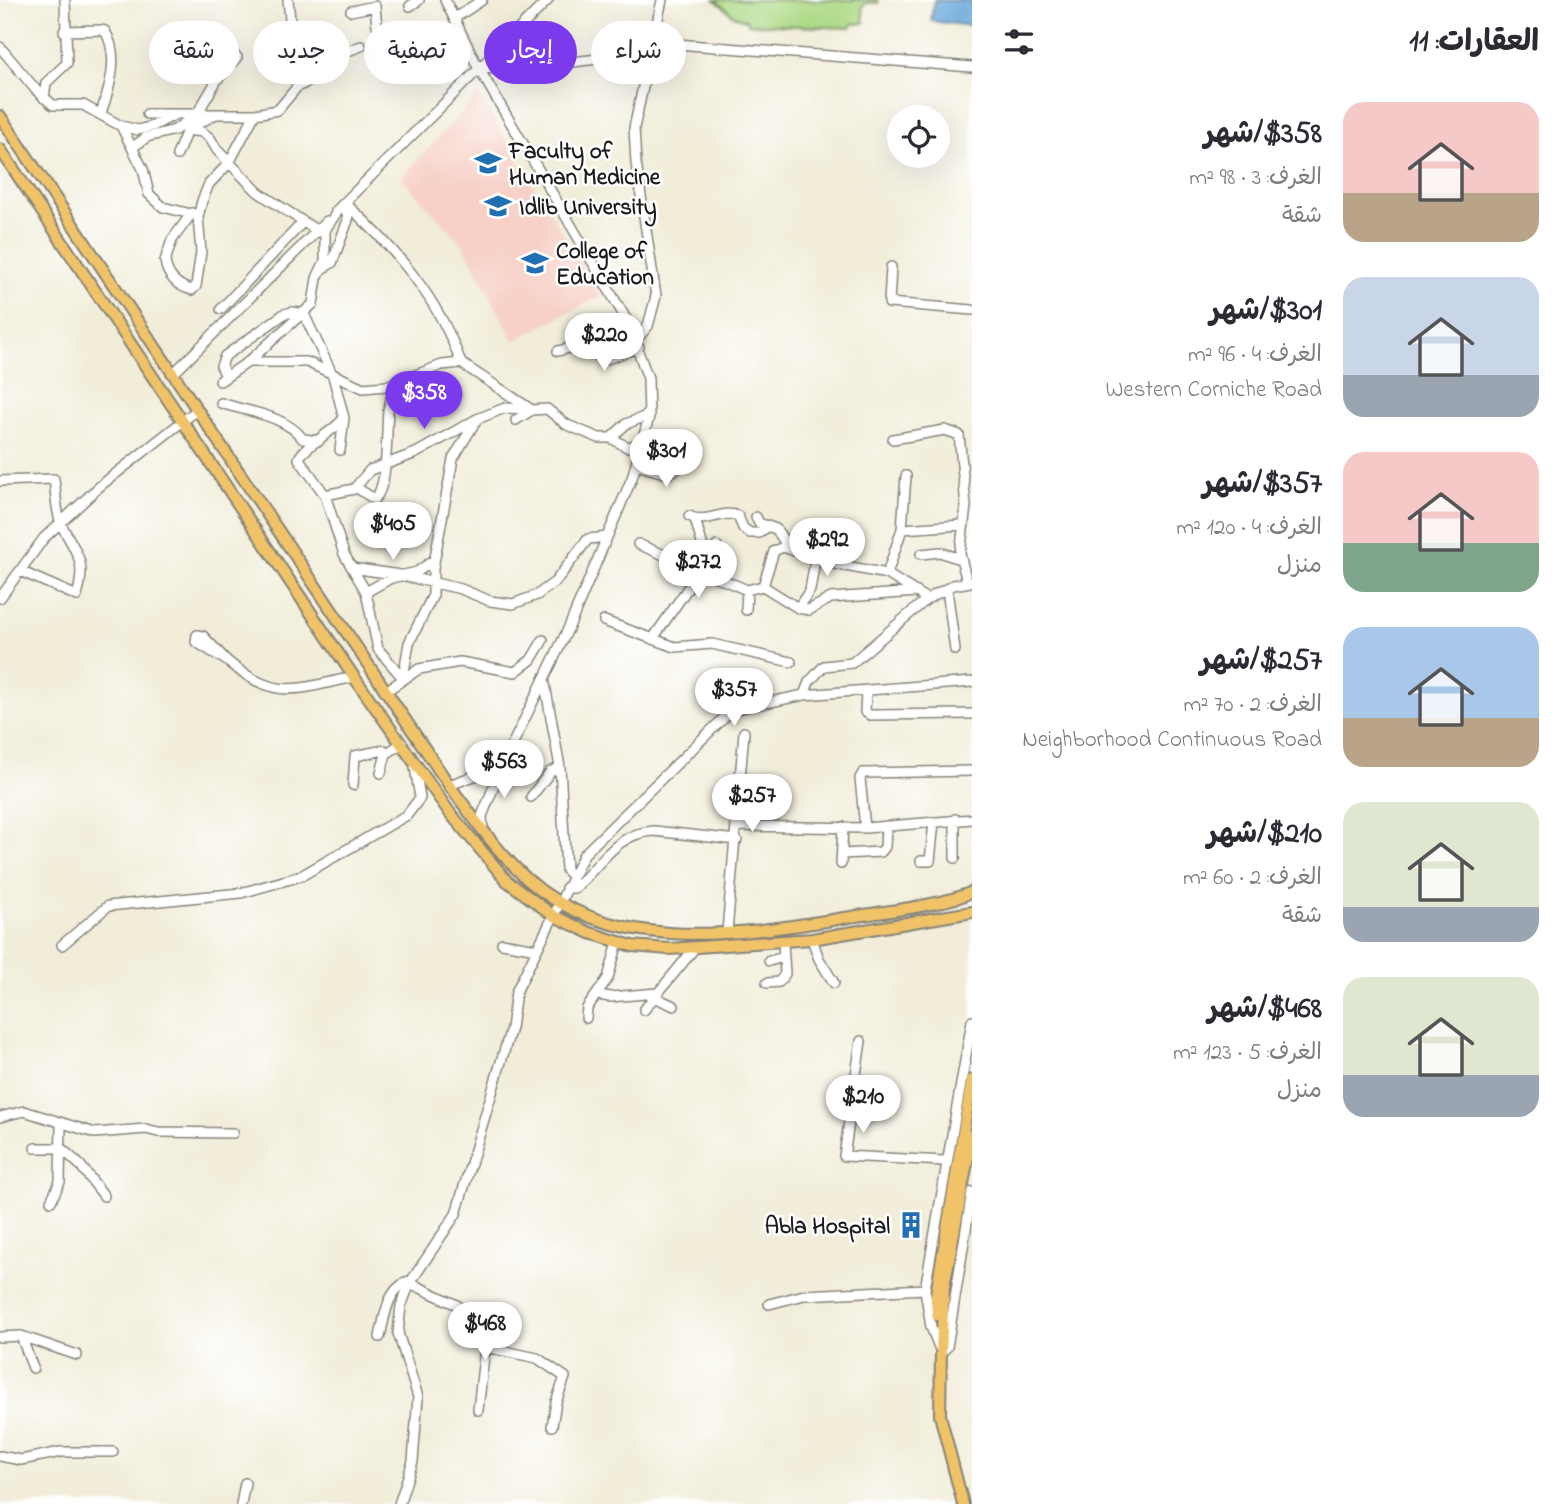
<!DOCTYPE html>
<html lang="ar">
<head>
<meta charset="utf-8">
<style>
  :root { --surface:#fff; --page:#f2f2f3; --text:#2b2b33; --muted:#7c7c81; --accent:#7c3aed }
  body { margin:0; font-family:"Indie Flower","Playpen Sans Arabic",sans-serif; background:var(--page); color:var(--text); direction:rtl; height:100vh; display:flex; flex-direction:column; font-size:26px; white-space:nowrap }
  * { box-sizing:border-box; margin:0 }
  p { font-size:23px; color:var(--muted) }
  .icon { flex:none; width:38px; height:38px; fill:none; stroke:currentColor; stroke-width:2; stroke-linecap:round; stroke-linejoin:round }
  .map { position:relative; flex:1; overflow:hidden; direction:ltr }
  .sheet { display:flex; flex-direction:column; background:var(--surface); width:595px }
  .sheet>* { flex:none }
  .guide { position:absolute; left:21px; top:21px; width:665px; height:63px; direction:rtl; display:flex; gap:14px }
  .controls { position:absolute; left:887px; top:105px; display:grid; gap:14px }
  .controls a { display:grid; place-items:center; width:63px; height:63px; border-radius:50%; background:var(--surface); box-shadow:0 7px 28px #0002; font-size:35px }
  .price { position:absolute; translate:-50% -60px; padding:0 16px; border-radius:24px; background:#fff; color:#222; font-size:23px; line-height:46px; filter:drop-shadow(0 2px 4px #0008) }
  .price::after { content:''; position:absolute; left:50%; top:42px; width:21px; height:16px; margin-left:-10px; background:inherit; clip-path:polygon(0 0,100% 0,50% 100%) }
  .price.on { background:var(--accent); color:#fff }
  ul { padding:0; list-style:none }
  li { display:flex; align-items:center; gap:21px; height:175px; padding:0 28px }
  li span { display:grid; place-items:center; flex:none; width:196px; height:140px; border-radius:21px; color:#555 }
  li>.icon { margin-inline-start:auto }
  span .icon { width:84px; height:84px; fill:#fffc; stroke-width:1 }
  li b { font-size:30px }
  h2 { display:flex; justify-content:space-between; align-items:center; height:84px; padding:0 28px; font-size:30px }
  .tag { padding:0 24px; border-radius:32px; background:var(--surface); box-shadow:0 7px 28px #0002; font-size:24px; line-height:63px }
  .tag.on { background:var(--accent); color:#fff }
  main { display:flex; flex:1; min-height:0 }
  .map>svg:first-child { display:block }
  .built { fill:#f7d1c7 }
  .pitch { fill:#acd985; stroke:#647a50; stroke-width:2 }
  .water { fill:#67a6d9; stroke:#42617a; stroke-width:2 }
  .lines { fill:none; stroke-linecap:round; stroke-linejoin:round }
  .minor-casing { stroke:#86847a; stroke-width:12 }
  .major-casing { stroke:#86847a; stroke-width:14 }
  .minor { stroke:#fff; stroke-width:9 }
  .major { stroke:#f0c369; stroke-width:10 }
  .labels { text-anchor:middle; stroke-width:5; stroke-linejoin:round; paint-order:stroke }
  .poi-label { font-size:23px; font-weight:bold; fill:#1c1c1c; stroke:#fff; text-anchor:start }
</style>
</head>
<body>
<main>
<section class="sheet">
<h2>العقارات: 11<svg class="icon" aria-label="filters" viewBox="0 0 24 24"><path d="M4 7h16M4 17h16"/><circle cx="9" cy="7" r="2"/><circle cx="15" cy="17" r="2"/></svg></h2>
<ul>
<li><span style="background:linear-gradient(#f6c9c9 65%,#b9a48a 0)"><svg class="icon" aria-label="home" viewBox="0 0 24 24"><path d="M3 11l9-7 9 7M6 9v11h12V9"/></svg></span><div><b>$358/شهر</b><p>الغرف: 3 · 98 m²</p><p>شقة</p></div></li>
<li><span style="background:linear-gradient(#c9d6e8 70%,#9aa5b1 0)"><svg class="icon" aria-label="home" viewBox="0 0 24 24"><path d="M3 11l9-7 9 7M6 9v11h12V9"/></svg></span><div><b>$301/شهر</b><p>الغرف: 4 · 96 m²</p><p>Western Corniche Road</p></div></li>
<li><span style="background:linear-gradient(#f6c9c9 65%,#7fa58c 0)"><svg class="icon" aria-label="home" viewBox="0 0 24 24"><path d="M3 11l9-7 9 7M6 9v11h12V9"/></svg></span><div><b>$357/شهر</b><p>الغرف: 4 · 120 m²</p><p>منزل</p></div></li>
<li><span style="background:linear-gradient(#a9c7e8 65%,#b9a48a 0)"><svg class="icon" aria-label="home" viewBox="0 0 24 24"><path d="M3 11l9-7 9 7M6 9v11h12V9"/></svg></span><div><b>$257/شهر</b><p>الغرف: 2 · 70 m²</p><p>Neighborhood Continuous Road</p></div></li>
<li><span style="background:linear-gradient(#dfe7d0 75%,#9aa5b1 0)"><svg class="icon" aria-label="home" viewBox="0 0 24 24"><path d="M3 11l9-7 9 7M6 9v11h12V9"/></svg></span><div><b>$210/شهر</b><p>الغرف: 2 · 60 m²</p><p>شقة</p></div></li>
<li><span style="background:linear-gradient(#dfe7d0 70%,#9aa5b1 0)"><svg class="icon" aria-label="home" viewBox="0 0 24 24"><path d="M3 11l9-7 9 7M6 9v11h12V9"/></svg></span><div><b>$468/شهر</b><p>الغرف: 5 · 123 m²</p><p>منزل</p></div></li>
</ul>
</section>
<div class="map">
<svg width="972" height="1504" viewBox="0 0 972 1504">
  <rect width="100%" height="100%" fill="#fff"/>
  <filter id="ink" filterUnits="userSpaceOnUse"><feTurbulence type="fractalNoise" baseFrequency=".0143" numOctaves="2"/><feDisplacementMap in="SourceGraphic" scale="14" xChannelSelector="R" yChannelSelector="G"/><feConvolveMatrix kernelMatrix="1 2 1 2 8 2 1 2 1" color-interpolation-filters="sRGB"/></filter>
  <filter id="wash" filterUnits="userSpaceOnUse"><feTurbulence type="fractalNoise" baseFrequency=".00686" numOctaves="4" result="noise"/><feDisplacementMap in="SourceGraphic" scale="28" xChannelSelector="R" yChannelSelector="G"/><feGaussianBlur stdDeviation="1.57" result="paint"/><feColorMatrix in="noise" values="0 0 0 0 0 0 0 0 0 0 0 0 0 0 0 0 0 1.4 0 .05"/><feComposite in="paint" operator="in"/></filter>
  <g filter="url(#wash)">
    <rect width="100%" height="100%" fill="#f1edd9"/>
    <!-- built -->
    <path class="built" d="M 478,94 L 601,296 L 514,341 L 464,246 L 401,178 Z"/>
    <!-- pitch -->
    <path class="pitch" d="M 715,0 L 878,0 L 878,3 L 866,3 L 862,8 L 864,23 L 852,24 L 850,28 L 748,24 L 748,21 L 734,16 Z"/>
    <!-- water -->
    <path class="water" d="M 934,0 L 972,1 L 972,26 L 931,21 Z"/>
  </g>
  <g filter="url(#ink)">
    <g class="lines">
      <defs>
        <path id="minor" d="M 445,0 L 478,67 L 626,319 L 648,378 L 649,417 L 632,478 L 569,627 L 502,766 L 482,816 L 483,831
          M 410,6 L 419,0
          M 351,11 L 375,6 L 377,26
          M 455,18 L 482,0
          M 64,31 L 100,30 L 105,31 C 120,56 110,87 101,113
          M 651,42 L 972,67
          M 0,47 L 36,90 L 53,105 L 83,105 L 121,126 L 138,130 L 153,126 L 176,114 L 255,114 L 278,110 L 297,87 L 288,0
          M 478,67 L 505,70 L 648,53
          M 297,87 L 324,74 L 340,54 L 361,46
          M 44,98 L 46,83 L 67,63 L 65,0
          M 147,114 L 174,114
          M 121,126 L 143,169 L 149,194 L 163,207 L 195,215
          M 187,130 L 214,115
          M 133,147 L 147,137 L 175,130 L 197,114 L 217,80 L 237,57
          M 177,155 L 187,130 L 202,132 L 210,138 L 217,150 L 258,192 L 319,232
          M 346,204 C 395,248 439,299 461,363
          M 192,213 L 172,240 L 165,261 C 167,276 177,286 192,290 L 196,286 L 201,252 L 198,217 L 202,201 L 209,184 L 229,163 L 255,114
          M 891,267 L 889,303 L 972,310
          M 323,268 L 332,263 L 348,220 L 347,213 L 341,206 L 336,211
          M 221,309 L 303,222
          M 636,340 L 648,326 L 656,296 L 636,163 L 634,128 L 662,0
          M 558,351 L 573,347 L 607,359 L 639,347
          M 248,362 L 307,362 L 363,388 L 386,386 L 442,365 L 461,363 L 532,410
          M 173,374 L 327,221
          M 226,376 L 221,366 L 225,356 L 284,314 L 293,312 L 304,314 L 333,376 L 344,418 L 340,450
          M 220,381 L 248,362 L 313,304 L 317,278 L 325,261 L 325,230 L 341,206 L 548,0
          M 221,403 C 248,412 285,415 303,439 L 319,441
          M 344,418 C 334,432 302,447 299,459 L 325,495 L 344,554 L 366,592 L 378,649 L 403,678
          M 516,420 L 532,410 L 547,409 L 567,425 L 599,438 L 611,438 L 627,447 L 642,443
          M 611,438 L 626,424 L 649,415
          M 893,439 L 945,430 L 959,435 L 966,506 L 960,554 L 967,582
          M 636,465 L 668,474 L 687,463
          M 0,481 L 54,479 C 56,493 56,512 61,524 C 77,555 87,560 77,596 L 20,571
          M 357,488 L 374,499 C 389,488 386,430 388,411 C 390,402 393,393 395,384
          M 325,495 L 354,489 L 370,470 L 416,453 L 477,419 L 505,408 L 527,409
          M 689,516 C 707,525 722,509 738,516 L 743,528 L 750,533 L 759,533 L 768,526
          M 756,517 L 759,523 L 776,529 L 789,548
          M 902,529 L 962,525
          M 638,544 L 747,590 L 763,586 L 774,551 L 783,547 L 830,563 L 887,574 L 927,599
          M 921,554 L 940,552 L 960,559
          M 694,567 L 703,547 L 695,519
          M 352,568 L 400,575 L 461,589 L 490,601 L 513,604 L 537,595 L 555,582 L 588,539 L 607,537
          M 887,574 L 902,529 L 906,476
          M 763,586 L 798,608 L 809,610 L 831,598 L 917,592
          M 947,589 L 955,650
          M 366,592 L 391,578 L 417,572 L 434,560
          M 0,598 L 44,538 L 100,486 L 197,410
          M 798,608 L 810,590 L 815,561 L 812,541
          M 746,610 L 747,590
          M 604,621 L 675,647 L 712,644 L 791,662
          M 197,635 L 203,636 L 227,661 L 196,642 Z
          M 654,637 L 717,546
          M 227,661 C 277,702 295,689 354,677
          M 403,678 L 409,643 L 433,595 L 433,568 L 453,459 L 477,419
          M 544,679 L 560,767 L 566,870 L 572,876
          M 386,691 L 419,669 L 460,662 L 515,672 L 531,660 L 543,640
          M 866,691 L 865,712 L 870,715 L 972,714
          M 804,695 L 809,682 L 824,666 L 852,663 L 927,599 L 953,585 L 970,582
          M 381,773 L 386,754 L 402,743
          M 353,785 L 355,756 L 384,750 L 386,754
          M 449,785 L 502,766
          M 531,797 L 550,772 L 560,767
          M 738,826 L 865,828 L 972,819
          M 865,828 L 860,778 L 863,773 L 972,771
          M 842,854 L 881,852 L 885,847 L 886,826
          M 955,858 L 955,819
          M 921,861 L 930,861 L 934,822
          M 841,864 L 843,827
          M 566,888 L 575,888 C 601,865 615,833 654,831 L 737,840
          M 727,932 L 744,732
          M 812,939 L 819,959 L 834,983
          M 502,943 L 537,949
          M 62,945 L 108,906 L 241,893 L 301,876 L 407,815 L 420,798 L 415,767
          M 769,961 L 784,957
          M 767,983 L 779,982 L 785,974 L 783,942
          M 598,995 L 610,997 L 657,993
          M 654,997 L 674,1006
          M 644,1010 L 694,949
          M 586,1018 L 587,1008 L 608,978 L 618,942
          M 972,1021 L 925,1289 L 931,1327 L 941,1352 L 947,1347 L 972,1192
          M 861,1041 L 844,1156 L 945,1161
          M 0,1117 L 24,1111 L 95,1133 L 146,1129 L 158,1132 L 233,1133
          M 35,1148 L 61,1148 L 80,1165 L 104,1196
          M 51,1201 L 60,1182 L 61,1125
          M 410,1283 L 457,1305 L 473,1337 L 485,1347 L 537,1358 L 565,1377 L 556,1402 L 552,1426
          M 769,1304 L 804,1295 L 925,1289
          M 21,1336 L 33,1368
          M 0,1337 L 21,1336 L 77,1355
          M 380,1337 C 385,1315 387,1287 412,1280
          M 478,1410 L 485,1347
          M 0,1456 L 21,1460 L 61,1452 L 113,1452
          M 241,1504 L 245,1483
          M 399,1504 L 413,1461 L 418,1397 L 398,1333 L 401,1306 L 410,1283 L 456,1214 L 511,1028 L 516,992 L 584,854 L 729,713 L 736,709 L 804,695 L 972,682"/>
        <path id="major" d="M 0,116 L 449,785 C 473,817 497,852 527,879 C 609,953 732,936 832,920 C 870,913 939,907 972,892
          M 0,149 L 354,677 L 450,813 L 507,881 L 554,916 L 590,933 L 632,946 L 669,949 L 812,939 L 972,912
          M 937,1315 L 936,1294 L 972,1080
          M 963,1504 L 940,1415 L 941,1352 L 944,1287 L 972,1135"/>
      </defs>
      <!-- minor casing -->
      <use href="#minor" class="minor-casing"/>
      <!-- major casing -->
      <use href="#major" class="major-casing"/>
      <!-- minor -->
      <use href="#minor" class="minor"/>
      <!-- major -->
      <use href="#major" class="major"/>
    </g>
  </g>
  <!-- icons -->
  <defs>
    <symbol id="university-bare" viewBox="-9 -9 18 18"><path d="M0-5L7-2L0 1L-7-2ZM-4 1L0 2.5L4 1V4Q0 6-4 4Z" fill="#1f6fb2" stroke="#fff" stroke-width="2.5" paint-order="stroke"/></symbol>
    <symbol id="building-bare" viewBox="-9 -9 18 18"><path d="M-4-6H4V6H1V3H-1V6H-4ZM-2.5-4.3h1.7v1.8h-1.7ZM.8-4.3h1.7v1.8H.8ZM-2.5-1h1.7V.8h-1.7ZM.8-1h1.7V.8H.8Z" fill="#1f6fb2" stroke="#fff" stroke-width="2.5" paint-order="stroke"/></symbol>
  </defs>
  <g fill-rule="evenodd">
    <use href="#university-bare" x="469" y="144" width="38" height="38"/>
    <use href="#university-bare" x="479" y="187" width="38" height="38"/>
    <use href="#university-bare" x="516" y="244" width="38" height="38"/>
    <use href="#building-bare" x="892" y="1206" width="38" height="38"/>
  </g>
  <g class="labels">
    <!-- poi labels -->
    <g class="poi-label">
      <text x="509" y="158">Faculty of<tspan x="509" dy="26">Human Medicine</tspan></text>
      <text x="519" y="214">Idlib University</text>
      <text x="556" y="258">College of<tspan x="556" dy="26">Education</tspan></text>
      <text x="890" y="1233" text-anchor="end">Abla Hospital</text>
    </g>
  </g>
</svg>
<div class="controls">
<a><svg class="icon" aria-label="locate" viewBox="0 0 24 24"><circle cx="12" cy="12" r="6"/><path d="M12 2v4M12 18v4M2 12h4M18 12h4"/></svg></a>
</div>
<b class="price" style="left:604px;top:373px">$220</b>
<b class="price on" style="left:424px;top:431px">$358</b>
<b class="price" style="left:666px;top:489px">$301</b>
<b class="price" style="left:393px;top:562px">$405</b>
<b class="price" style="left:827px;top:578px">$292</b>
<b class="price" style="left:698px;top:600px">$272</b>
<b class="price" style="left:734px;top:728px">$357</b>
<b class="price" style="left:504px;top:800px">$563</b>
<b class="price" style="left:752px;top:834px">$257</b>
<b class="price" style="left:863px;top:1135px">$210</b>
<b class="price" style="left:485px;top:1362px">$468</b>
<div class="guide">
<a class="tag">شراء</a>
<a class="tag on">إيجار</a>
<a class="tag">تصفية</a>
<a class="tag">جديد</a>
<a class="tag">شقة</a>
</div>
</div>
</main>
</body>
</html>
